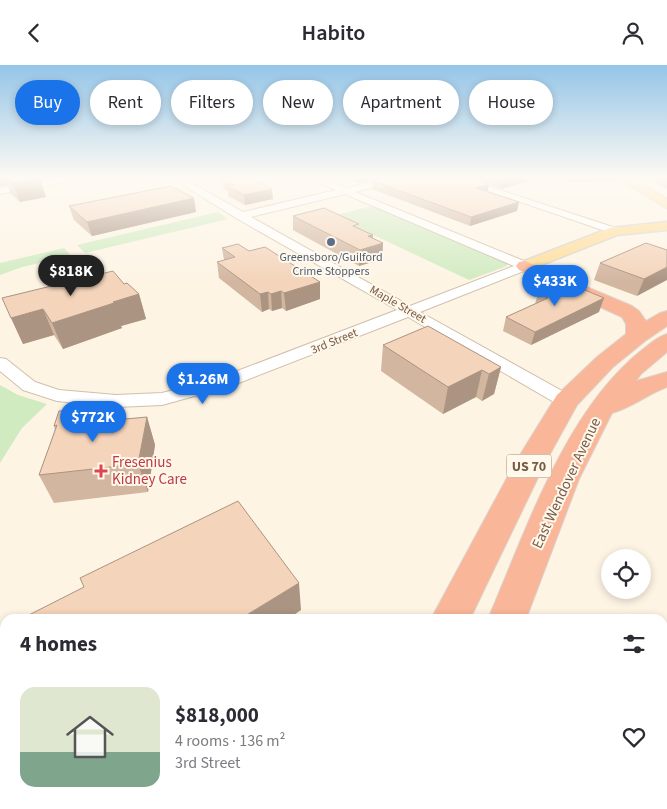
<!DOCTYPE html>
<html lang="en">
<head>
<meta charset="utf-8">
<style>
  :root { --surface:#fff; --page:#f2f2f3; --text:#2b2b33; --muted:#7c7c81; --accent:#1a73e8 }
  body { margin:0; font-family:"Source Sans 3",sans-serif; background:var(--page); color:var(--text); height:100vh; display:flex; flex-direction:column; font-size:19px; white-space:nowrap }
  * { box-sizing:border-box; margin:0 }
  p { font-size:16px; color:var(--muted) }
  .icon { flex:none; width:28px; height:28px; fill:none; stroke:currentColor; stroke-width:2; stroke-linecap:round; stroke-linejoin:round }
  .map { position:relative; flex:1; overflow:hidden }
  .sheet { position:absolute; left:0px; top:549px; width:668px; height:196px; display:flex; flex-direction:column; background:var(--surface); border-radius:15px 15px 0 0; box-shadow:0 2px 8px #0003 }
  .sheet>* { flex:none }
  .guide { position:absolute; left:15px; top:15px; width:638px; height:45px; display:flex; gap:10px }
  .tools { position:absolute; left:601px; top:484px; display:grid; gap:10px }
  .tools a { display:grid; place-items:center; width:50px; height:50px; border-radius:50%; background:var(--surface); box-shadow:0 2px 8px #0003; font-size:25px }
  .price { position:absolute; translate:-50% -42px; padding:0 11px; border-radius:18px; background:var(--accent); color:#fff; font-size:16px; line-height:32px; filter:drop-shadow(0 1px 2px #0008) }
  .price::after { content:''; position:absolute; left:50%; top:30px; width:15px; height:11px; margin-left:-8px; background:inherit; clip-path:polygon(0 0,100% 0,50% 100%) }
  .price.current { background:#222; color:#fff }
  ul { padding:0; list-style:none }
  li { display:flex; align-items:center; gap:15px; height:125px; padding:0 20px }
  li span { display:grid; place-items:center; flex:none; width:140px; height:100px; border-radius:15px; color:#555 }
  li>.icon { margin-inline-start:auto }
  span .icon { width:60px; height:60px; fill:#fffc; stroke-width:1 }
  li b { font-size:21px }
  h2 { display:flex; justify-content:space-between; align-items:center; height:60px; padding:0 20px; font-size:21px }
  .pill { padding:0 18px; border-radius:22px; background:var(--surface); box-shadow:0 2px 8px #0003; font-size:18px; line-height:45px }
  .pill.current { background:var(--accent); color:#fff }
  header { display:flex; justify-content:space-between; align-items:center; height:65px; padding:0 20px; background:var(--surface); font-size:22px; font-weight:600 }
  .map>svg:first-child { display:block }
  .green { fill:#d1ebc1 }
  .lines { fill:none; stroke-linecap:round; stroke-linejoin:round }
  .minor-casing { stroke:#d1bfac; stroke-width:2 }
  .major-casing { stroke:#dcd4cf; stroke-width:3 }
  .highway-casing { stroke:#dcd4cf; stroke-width:2 }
  .minor { fill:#fff; fill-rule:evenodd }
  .major { fill:#fedd9a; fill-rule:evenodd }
  .highway { fill:#fab698; fill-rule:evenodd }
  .wall { fill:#d2b6a0 }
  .shaded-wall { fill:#ab9482 }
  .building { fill:#f4d4ba; stroke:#ab9482 }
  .service-dot { fill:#5c6f8a; stroke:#fff8eb; stroke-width:2 }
  .health-dot { fill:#e0444e; stroke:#fff8eb; stroke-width:2 }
  .labels { text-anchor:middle; stroke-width:4; stroke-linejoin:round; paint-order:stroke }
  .far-service-label { font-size:12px; fill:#4e5e75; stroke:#fff8eb }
  .far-street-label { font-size:12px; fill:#775b48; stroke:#fff8eb }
  .shield { fill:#fff8eb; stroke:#a08a79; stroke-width:1 }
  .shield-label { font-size:14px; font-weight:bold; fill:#775b48 }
  .health-label { font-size:15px; fill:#be3a42; stroke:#fff8eb; text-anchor:start }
  .street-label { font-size:15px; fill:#775b48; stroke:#fff8eb }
</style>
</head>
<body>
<header><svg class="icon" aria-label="back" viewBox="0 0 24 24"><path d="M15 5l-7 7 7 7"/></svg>Habito<svg class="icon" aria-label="person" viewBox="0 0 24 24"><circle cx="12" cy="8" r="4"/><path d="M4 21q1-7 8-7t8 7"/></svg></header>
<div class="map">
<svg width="667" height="744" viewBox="0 0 667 744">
  <rect width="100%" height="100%" fill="#fdf4e4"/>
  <!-- green -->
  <path class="green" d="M 372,141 L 507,198 L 507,201 L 469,215 L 333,151 Z
    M 218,147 L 228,154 L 85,188 L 77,180 Z
    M 64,183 L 71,191 L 22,202 L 0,210 L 0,198 Z
    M 0,320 L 18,330 L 47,339 L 22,363 L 0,398 Z"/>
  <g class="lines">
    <defs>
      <path id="minor" d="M 57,113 L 76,113 L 72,116 L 0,129 L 0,123 Z
        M 172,113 L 183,113 L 243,147 L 336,125 L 310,113 L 322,113 L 346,123 L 389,113 L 405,113 L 355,127 L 529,198 L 531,201 L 529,204 L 420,247 L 573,332 L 575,336 L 573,340 L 566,342 L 559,340 L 408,252 L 231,321 L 162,340 L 116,342 L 57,336 L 23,325 L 0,306 L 0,293 L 6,294 L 35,317 L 59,325 L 116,330 L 162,328 L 219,313 L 397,245 L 236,153 ZM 345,129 L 514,201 L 410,241 L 251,152 Z
        M 450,113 L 463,113 L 619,164 L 621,166 L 619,168 L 611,168 Z
        M 662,697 L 667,699 L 667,735 L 662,734 Z"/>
      <path id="major" d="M 618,113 L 631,113 L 667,134 L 667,143 Z
        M 667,157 L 667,165 L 617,170 L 531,204 L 519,204 L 517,201 L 519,198 L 610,163 Z"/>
      <path id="highway" d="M 525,196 L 632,241 L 639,246 L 646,256 L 660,248 L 667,246 L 667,261 L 645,276 L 613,302 L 577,340 L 545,398 L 470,554 L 431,554 L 515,398 L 557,330 L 597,292 L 626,269 L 626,259 L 622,252 L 519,205 L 516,201 L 519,197 Z
        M 667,269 L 667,287 L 641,309 L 636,316 L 667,307 L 667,322 C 648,329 631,343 612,348 L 579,414 L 526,554 L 488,554 C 526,466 565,346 642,285 C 650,279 657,272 667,269 Z
        M 316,740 L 368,740 L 366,744 L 314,744 Z
        M 396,740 L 446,740 L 444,744 L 394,744 Z"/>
    </defs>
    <!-- minor casing -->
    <use href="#minor" class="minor-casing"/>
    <!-- major casing -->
    <use href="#major" class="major-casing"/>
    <!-- highway casing -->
    <use href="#highway" class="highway-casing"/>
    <!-- minor -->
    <use href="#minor" class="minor"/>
    <!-- major -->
    <use href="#major" class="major"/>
    <!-- highway -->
    <use href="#highway" class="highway"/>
  </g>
  <!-- wall -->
  <path class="wall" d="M 0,113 L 46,113 L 40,114 L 46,132 L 20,137 L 11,129 L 7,120 L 1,121 L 0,120 Z
    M 345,113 L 380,113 L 357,118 Z
    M 471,113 L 538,113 L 501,124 L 489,119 L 487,127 L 517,146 L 470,161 L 372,124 L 373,116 Z
    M 563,113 L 620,113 L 619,116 L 571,118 Z
    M 635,113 L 667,113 L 667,124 L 649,115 L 638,115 Z
    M 222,114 L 273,134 L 245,140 L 228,131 L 228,126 L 223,124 Z
    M 69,141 L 196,147 L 92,171 L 74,155 Z
    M 293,151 L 359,163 L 372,173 L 383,178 L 382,194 L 359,201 L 293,165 Z
    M 222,183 L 320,234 L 286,246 L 282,243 L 272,246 L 269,244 L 262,247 L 219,213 L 217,197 L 224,195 Z
    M 667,185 L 637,231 L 594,215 L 600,198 Z
    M 124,219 L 139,229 L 146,254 L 121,261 L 122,263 L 63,284 L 54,270 L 23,279 L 2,233 Z
    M 538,229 L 599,247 L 531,280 L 503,266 L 506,252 L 535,239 Z
    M 383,280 L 501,302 L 494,329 L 482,336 L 476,332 L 443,349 L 381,306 Z
    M 87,344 L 93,357 L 147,352 L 155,380 L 148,427 L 54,438 L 39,410 L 55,365 L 54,361 Z"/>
  <!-- shaded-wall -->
  <path class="shaded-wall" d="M 5,113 L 7,120 L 1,121 L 0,118 L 0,114 Z
    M 7,113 L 46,113 L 40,114 L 46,132 L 20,137 L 13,118 Z
    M 358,113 L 380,113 L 357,118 Z
    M 503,113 L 538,113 L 501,124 Z
    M 489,119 L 487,128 L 476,123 Z
    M 272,124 L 273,134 L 245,140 L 244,130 Z
    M 194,133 L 196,147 L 92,171 L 87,157 Z
    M 519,137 L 517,146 L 470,161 L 471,152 Z
    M 373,170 L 372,182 L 383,178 L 382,194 L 359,201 L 360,185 L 368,171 Z
    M 667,202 L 667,215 L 637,231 L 644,214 Z
    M 320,217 L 320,234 L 286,246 L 284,228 Z
    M 281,226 L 282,243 L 272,246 L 271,229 Z
    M 268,227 L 269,244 L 262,247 L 260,229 Z
    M 139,229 L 146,254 L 121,261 L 122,263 L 63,284 L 52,258 L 113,237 Z
    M 604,233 L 599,247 L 531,280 L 535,267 Z
    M 43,244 L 54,270 L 23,279 L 11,253 Z
    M 501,302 L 494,329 L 482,336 L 489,309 Z
    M 482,305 L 476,332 L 443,349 L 448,322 Z
    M 87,344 L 98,371 L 82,358 Z
    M 147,352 L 155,380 L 148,427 L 138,399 Z
    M 299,518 L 301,545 L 288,554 L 240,554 Z"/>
  <!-- building -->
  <path class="building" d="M 7,113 L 39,113 L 13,118 Z
    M 225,113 L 250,113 L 272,124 L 244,130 L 227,121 L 234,120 L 222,114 Z
    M 383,113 L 470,113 L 489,119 L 476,123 L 519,137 L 471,152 L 373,116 Z
    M 171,121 L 194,133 L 87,157 L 69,141 Z
    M 324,143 L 359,159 L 353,161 L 373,170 L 368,171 L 383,178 L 360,185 L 293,151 Z
    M 646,178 L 667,185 L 667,202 L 644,214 L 600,198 Z
    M 238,179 L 249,186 L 265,182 L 320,217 L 284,228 L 281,226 L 271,229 L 268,227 L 260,229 L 217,197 L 235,192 L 222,183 Z
    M 113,206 L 124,219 L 127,218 L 139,229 L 113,237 L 114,238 L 52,258 L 43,244 L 11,253 L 2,233 Z
    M 566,217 L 604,233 L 535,267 L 506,252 L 548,233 L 538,229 Z
    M 428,261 L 501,302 L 489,309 L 482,305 L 448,322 L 383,280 Z
    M 87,344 L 82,358 L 147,352 L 138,399 L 39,410 L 57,360 L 54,361 L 59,346 Z
    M 238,436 L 299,518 L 240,554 L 21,554 L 84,522 L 80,513 Z
    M 662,594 L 667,597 L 667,602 L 662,607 Z"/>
  <!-- sky -->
  <linearGradient id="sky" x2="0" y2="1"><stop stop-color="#94c5e8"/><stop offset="0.52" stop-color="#fefaf3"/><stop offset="1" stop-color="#fefaf3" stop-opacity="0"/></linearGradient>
  <rect width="667" height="217" fill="url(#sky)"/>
  <!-- markers -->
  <circle class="service-dot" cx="331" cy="177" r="5"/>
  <path class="health-dot" d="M98.5 398.5h5v5h5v5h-5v5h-5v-5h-5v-5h5z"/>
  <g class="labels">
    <!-- far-service labels -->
    <g class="far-service-label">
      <text x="331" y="196">Greensboro/Guilford<tspan x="331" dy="14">Crime Stoppers</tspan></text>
    </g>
    <!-- far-street labels -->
    <g class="far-street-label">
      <text transform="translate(398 239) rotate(30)" y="4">Maple Street</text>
      <text transform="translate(334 276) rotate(-22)" y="4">3rd Street</text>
    </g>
    <!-- shield labels -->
    <rect class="shield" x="506.5" y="389.5" width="45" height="23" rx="4"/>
    <g class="shield-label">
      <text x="529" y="406">US 70</text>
    </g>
    <!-- health labels -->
    <g class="health-label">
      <text x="112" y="402">Fresenius<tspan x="112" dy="17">Kidney Care</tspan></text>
    </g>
    <!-- street labels -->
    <g class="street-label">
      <text transform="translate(566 418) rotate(-65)" y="5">East Wendover Avenue</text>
    </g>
  </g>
</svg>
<div class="tools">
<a><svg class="icon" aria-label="locate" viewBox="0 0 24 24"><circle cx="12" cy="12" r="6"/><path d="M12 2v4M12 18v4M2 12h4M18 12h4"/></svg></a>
</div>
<b class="price current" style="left:71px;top:232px">$818K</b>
<b class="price" style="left:555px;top:242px">$433K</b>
<b class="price" style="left:203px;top:340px">$1.26M</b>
<b class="price" style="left:93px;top:378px">$772K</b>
<div class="guide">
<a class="pill current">Buy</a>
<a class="pill">Rent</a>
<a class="pill">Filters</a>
<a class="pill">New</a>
<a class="pill">Apartment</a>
<a class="pill">House</a>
</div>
<section class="sheet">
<h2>4 homes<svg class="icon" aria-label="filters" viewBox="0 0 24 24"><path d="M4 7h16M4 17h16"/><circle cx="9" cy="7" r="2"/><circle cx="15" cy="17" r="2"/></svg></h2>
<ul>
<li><span style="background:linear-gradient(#dfe7d0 65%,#7fa58c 0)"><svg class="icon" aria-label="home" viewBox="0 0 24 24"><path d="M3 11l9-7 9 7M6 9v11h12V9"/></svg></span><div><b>$818,000</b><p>4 rooms · 136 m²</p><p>3rd Street</p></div><svg class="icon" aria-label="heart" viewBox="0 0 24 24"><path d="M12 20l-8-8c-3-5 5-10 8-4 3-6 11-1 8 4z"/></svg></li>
</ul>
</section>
</div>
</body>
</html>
